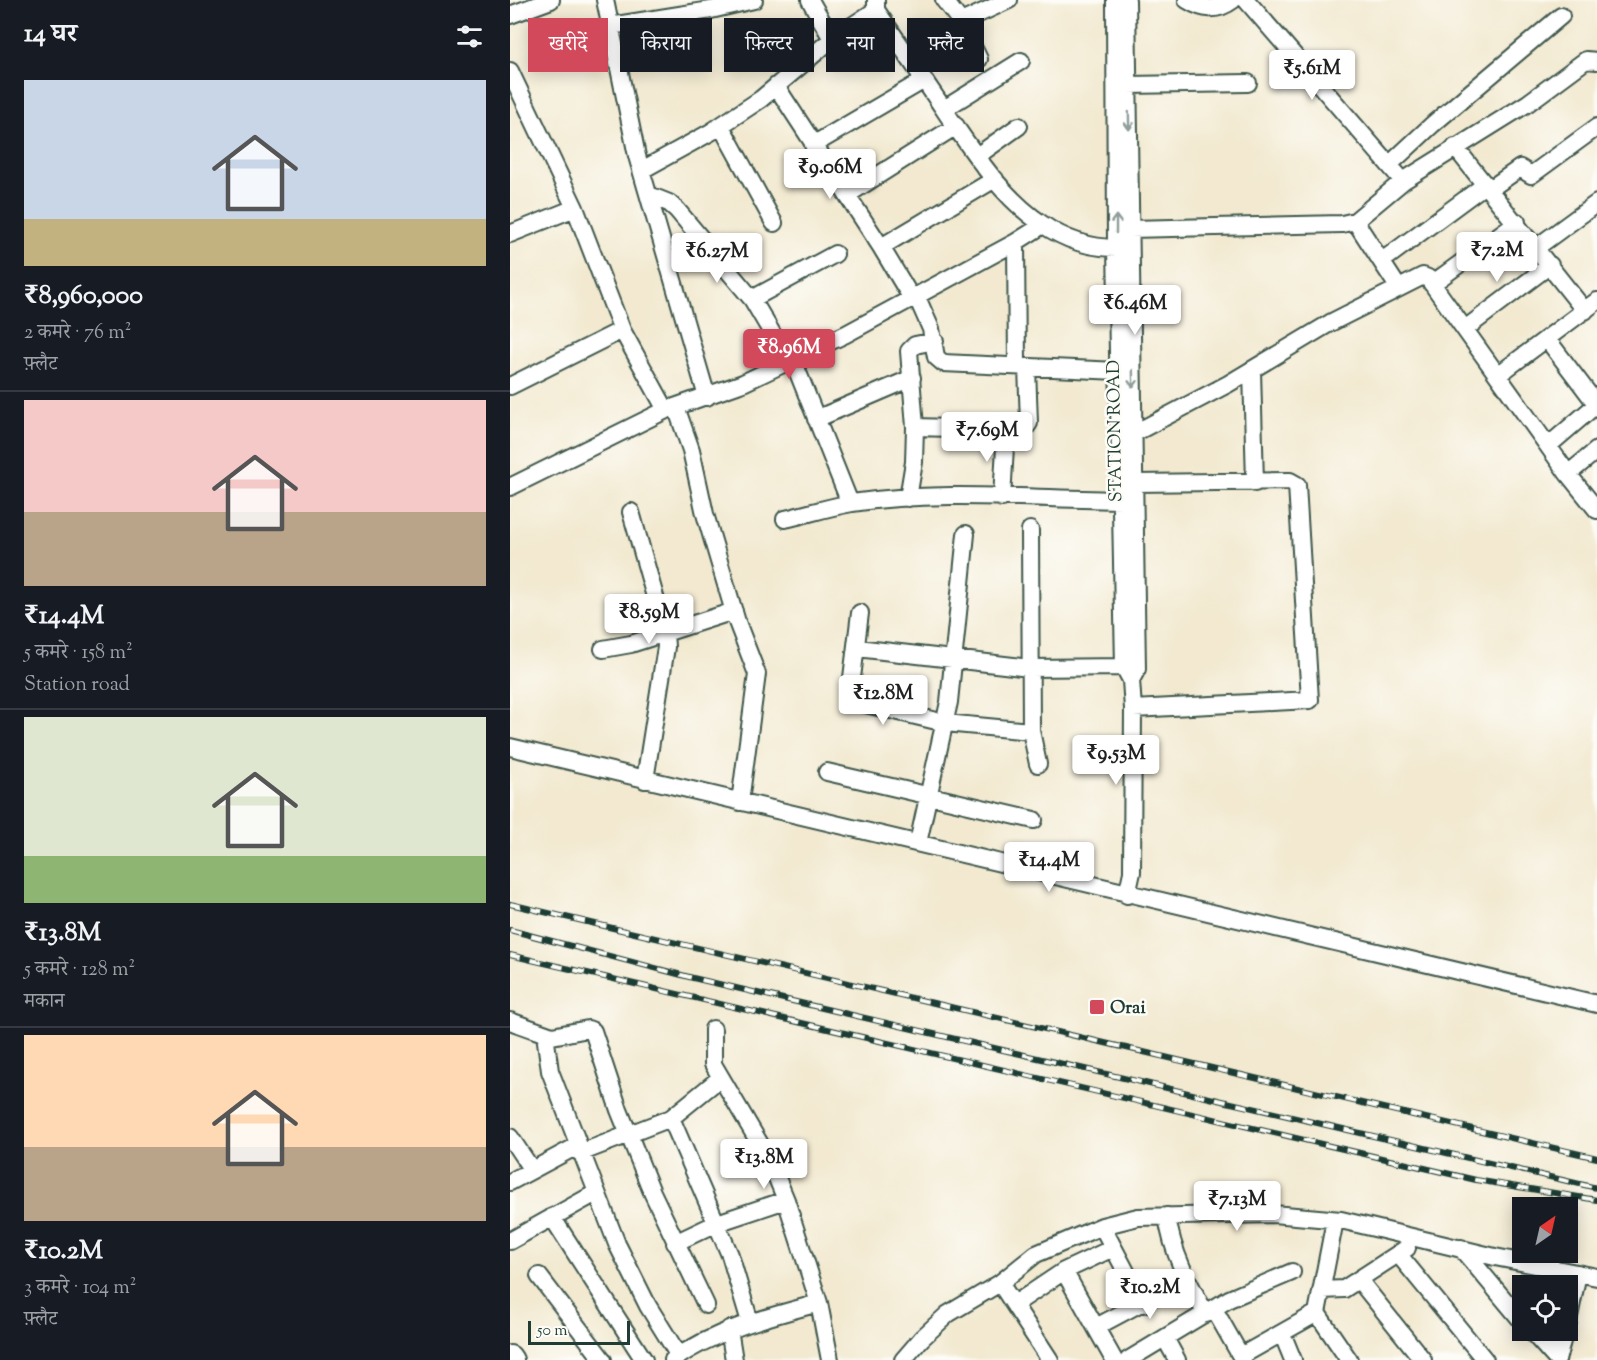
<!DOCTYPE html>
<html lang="hi">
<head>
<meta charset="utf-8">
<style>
  :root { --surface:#171b24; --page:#20242c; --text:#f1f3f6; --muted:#9ea1a6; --line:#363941; --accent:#d1495b }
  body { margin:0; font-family:"Sorts Mill Goudy","Noto Serif Devanagari",serif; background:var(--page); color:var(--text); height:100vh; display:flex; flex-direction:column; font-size:22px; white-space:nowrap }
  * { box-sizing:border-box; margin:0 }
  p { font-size:20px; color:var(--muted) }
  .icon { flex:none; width:33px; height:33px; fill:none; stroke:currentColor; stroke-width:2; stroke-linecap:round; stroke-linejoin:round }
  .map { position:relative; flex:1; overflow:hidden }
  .details { display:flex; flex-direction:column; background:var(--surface); width:510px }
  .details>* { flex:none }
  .banner { position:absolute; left:18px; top:18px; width:570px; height:54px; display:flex; gap:12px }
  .needle { width:39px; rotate:34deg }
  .controls { position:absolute; left:1002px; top:1197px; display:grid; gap:12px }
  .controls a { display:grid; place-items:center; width:66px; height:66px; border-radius:0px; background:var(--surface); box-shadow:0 3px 15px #0003; font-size:30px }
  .scale { position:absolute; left:18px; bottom:15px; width:102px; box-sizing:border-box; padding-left:6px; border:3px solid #1f3d34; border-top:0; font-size:16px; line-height:21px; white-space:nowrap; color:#1f3d34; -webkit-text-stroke:4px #fdfcf7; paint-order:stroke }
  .price { position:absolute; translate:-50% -51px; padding:0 14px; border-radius:6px; background:#fff; color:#222; font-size:20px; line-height:39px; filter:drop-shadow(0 2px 3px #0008) }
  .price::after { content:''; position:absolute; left:50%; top:36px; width:18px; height:14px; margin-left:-9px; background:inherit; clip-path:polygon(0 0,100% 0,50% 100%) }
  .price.selected { background:var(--accent); color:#fff }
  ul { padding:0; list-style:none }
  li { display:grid; align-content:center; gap:12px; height:318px; padding:0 24px }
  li+li { border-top:2px solid var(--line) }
  li span { display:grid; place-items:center; height:186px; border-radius:0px; color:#555 }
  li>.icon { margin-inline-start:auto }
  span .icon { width:108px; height:108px; fill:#fffc; stroke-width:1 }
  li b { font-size:26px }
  h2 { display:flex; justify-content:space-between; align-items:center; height:72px; padding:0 24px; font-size:26px }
  .chip { padding:0 21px; border-radius:0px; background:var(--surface); box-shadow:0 3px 15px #0003; font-size:21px; line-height:54px }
  .chip.selected { background:var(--accent); color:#fff }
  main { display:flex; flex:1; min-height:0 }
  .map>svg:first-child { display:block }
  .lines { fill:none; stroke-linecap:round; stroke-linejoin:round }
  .street-casing { stroke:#3f574b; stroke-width:20 }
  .secondary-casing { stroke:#3f574b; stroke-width:26 }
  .street { stroke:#fff; stroke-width:16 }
  .secondary { stroke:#fff; stroke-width:22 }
  .rail-casing { stroke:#1f3d34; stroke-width:6 }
  .rail { stroke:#fdfcf7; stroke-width:4; stroke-dasharray:11; stroke-linecap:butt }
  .oneway { stroke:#8f9e9a }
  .poi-dot { fill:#d1495b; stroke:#fdfcf7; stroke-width:2 }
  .labels { text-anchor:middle; stroke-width:5; stroke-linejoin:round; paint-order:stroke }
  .street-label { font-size:18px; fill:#1f3d34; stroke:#fdfcf7 }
  .poi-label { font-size:18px; font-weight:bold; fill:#1f3d34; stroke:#fdfcf7; text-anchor:start }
</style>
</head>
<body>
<main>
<section class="details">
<h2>14 घर<svg class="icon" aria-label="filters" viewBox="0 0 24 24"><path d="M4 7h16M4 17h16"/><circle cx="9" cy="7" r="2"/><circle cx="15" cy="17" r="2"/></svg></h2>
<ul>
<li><span style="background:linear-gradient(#c9d6e8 75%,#c2b280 0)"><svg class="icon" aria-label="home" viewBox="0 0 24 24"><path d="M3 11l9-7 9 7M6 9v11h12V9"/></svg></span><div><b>₹8,960,000</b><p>2 कमरे · 76 m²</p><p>फ़्लैट</p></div></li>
<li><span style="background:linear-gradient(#f6c9c9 60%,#b9a48a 0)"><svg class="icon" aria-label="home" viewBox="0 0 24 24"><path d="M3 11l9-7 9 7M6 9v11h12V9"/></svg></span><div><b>₹14.4M</b><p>5 कमरे · 158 m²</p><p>Station road</p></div></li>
<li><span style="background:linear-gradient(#dfe7d0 75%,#8fb573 0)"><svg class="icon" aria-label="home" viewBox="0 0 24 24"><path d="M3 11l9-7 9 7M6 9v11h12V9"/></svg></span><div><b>₹13.8M</b><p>5 कमरे · 128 m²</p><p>मकान</p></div></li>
<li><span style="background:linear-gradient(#ffd9b3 60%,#b9a48a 0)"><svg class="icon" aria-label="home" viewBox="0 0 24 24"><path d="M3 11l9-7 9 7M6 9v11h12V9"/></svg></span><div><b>₹10.2M</b><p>3 कमरे · 104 m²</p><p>फ़्लैट</p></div></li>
</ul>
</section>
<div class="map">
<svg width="1087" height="1360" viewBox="0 0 1087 1360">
  <rect width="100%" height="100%" fill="#fdfcf7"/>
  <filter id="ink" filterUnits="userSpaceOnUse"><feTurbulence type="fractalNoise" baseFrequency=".0167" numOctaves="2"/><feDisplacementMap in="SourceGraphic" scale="12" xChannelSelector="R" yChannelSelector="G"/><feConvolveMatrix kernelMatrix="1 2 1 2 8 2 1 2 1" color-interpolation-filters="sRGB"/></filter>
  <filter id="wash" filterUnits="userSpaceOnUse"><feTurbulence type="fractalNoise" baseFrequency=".008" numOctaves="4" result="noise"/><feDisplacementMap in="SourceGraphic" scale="24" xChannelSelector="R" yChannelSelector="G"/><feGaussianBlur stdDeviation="1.35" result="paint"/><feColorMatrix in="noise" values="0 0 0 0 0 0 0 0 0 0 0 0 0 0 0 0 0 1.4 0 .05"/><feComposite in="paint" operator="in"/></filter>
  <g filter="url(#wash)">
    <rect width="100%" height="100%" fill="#f2e9d0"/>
  </g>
  <g filter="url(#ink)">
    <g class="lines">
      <defs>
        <path id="street" d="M 95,0 L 127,156 L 197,397
          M 300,0 L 322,39
          M 366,0 L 366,10 C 391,46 415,81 439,117 C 465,155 493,198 532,224 C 554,239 579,248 606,248
          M 434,0 L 451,22 L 469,59
          M 605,0 L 606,248 L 614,667 L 621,680 L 623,709 L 622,872 L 617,895
          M 617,0 L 627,669 L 621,680
          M 677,0 C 693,10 707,12 723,0
          M 736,0 L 893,181
          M 0,15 L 41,0
          M 451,22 L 499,0
          M 100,26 L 201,10 L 244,0
          M 0,71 L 65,208 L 112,330 L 156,410
          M 618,85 L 738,83
          M 266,86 L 371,247 L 401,297
          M 434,109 L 511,61
          M 211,126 L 264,223
          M 303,145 L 414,80
          M 945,147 L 1075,311
          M 467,156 L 509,126
          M 879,165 L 923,124 L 1051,16
          M 132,170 L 201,132 L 251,99 L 322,39 L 366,10
          M 980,189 L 1010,168 L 1021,175 L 1024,173 L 1087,127
          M 139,195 L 159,203 L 167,210 L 242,299 L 279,362
          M 337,195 L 446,126
          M 845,221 L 888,287
          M 620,229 L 832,224 L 845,221 L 893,181 L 1018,103 L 1076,60 L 1087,61
          M 0,234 L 65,208
          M 506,242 L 507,366
          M 371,247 L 485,179
          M 1027,247 L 1087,203
          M 872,261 L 976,184
          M 922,284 L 1007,222
          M 406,295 L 421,329 L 426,357 L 433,363 L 608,371
          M 242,299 L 325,254
          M 955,329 L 1040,265
          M 1037,339 L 1087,405
          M 283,360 L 340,503
          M 742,370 L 745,483
          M 988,375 L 1087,301
          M 0,386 L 112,330
          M 166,407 L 181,450 L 195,514 L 227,622 L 247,674 L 230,802
          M 306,419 L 402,378
          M 405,427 L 514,430 L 519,423 L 517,367
          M 617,437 L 718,384 L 820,323 L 913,276 L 918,278 L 1058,474 L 1087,510
          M 1038,446 L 1087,404
          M 1058,474 L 1087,450
          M 0,487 L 156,410 L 233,383 L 336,334 L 506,242 L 533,225
          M 398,498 L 404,462 L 405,427 L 399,351 L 405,345 L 425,341
          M 492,498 L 496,430
          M 121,512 L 155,632 L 156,647 L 135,780
          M 275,519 C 297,514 319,507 342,503 C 430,490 522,499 612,500
          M 520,530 L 521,731 L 528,764
          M 350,613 L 340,694 L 343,701 L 435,723 L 521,731
          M 347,648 L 520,668 L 614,667
          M 93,649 L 121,644 L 224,611
          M 623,709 L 800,700 L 787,485 L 780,481 L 625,483
          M 0,747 L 1087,1004
          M 317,772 L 524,820
          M 408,843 L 439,702 L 456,534
          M 0,1021 L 42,1036 L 78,1029 L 83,1031 L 109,1110 L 142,1192 L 196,1305
          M 203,1029 L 203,1064 L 260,1161 L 276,1200 L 309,1303 L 320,1360
          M 35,1034 L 40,1071 L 107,1244 L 138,1306 L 169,1356
          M 161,1118 L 220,1255 L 240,1322
          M 0,1137 L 22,1170
          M 70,1153 L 161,1118 L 209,1079
          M 0,1182 L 67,1146
          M 657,1216 C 662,1253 678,1282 696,1314
          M 42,1217 L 134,1360
          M 825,1220 L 807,1313 L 839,1360
          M 592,1226 L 633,1304
          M 0,1241 L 86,1193
          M 165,1243 L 207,1223 L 276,1200
          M 951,1248 L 1012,1321
          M 889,1255 L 975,1360
          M 554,1271 L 604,1360
          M 29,1276 L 93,1360
          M 849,1280 L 913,1360
          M 490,1283 L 540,1360
          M 812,1290 L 834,1289 L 897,1248
          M 505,1304 L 554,1271 L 603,1248
          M 704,1309 L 733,1360
          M 1058,1322 L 1068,1273
          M 586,1327 L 676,1279
          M 219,1329 L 224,1360
          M 1020,1330 L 1047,1360
          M 772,1333 L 783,1360
          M 655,1338 L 667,1360
          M 731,1356 L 807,1313
          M 163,1360 C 207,1329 258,1317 309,1303
          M 393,1360 L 412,1338 L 438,1314 L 490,1283 L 526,1254 L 592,1226 L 628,1217 L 763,1214 L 831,1220 L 985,1257 L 1087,1277
          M 618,1360 L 719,1299 L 782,1272
          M 1047,1360 L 1055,1330"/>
        <path id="secondary" d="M 0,1357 L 2,1360"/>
      </defs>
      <!-- street casing -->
      <use href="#street" class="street-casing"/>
      <!-- secondary casing -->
      <use href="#secondary" class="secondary-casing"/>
      <!-- street -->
      <use href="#street" class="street"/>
      <!-- secondary -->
      <use href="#secondary" class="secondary"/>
      <defs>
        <path id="rail" d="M 0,904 L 1087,1158
          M 0,930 L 183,978 L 1087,1188
          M 0,955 L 966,1180 L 1087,1200"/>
      </defs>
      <!-- rail casing -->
      <use href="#rail" class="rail-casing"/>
      <!-- rail -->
      <use href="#rail" class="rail"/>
    </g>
    <!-- one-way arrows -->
    <defs><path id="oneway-shaft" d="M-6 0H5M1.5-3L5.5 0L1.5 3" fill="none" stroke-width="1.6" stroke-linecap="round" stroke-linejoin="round" transform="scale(1.5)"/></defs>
    <g class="oneway">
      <use href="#oneway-shaft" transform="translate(619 121) rotate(89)"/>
      <use href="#oneway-shaft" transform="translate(606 224) rotate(-90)"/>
      <use href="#oneway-shaft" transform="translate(623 379) rotate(89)"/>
    </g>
  </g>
  <!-- markers -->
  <rect class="poi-dot" x="579" y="999" width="16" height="16" rx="3"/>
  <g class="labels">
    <!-- street labels -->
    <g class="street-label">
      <text transform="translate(604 431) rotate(-91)" y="6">STATION ROAD</text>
    </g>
    <!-- poi labels -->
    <g class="poi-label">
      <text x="600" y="1013">Orai</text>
    </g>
  </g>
</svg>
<div class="controls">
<a><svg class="needle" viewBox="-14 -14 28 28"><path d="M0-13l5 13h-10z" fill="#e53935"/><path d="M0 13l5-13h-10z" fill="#9ea1a6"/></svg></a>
<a><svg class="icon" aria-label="locate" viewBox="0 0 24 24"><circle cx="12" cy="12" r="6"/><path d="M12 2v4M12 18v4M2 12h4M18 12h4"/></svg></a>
</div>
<div class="scale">50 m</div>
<b class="price" style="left:802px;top:101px">₹5.61M</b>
<b class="price" style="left:320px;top:200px">₹9.06M</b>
<b class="price" style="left:987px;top:283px">₹7.2M</b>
<b class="price" style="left:207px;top:284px">₹6.27M</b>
<b class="price" style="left:625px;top:336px">₹6.46M</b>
<b class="price selected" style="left:279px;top:380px">₹8.96M</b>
<b class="price" style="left:477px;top:463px">₹7.69M</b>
<b class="price" style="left:139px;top:645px">₹8.59M</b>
<b class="price" style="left:373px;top:726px">₹12.8M</b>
<b class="price" style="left:606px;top:786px">₹9.53M</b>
<b class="price" style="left:539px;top:893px">₹14.4M</b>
<b class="price" style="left:254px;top:1190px">₹13.8M</b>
<b class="price" style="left:727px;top:1232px">₹7.13M</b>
<b class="price" style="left:640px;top:1320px">₹10.2M</b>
<div class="banner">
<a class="chip selected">खरीदें</a>
<a class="chip">किराया</a>
<a class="chip">फ़िल्टर</a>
<a class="chip">नया</a>
<a class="chip">फ़्लैट</a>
</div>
</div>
</main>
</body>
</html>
